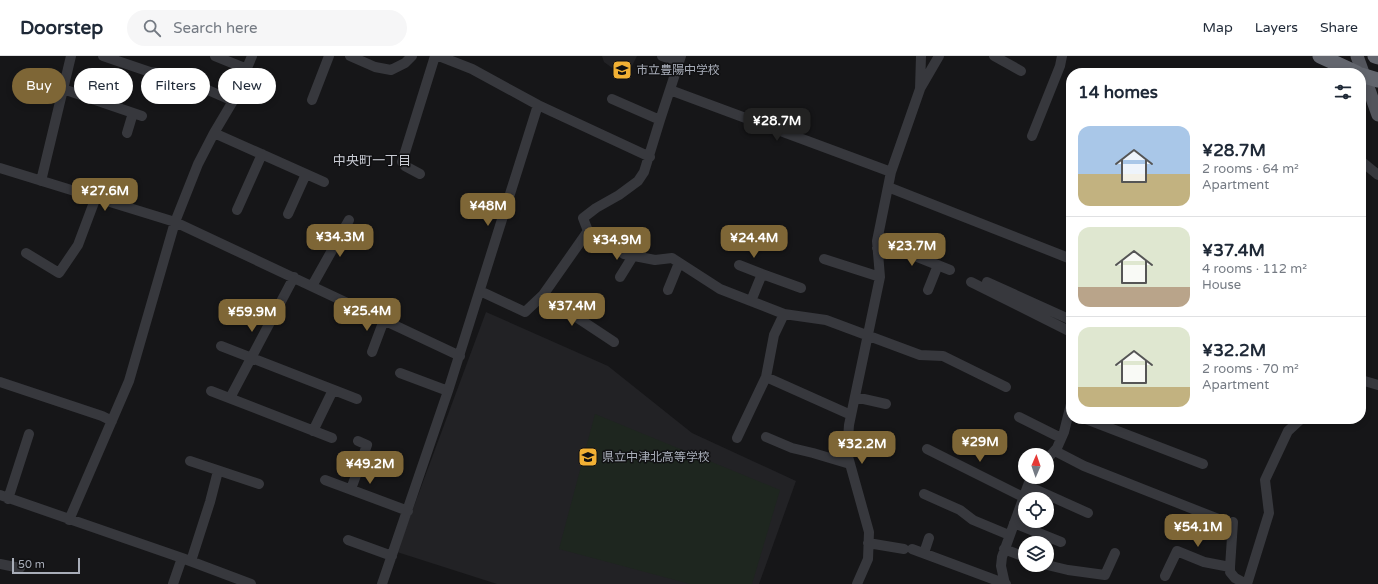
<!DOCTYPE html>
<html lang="en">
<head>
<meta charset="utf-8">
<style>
  :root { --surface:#fff; --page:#f6f6f7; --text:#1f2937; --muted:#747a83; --line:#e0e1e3; --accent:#7e6636 }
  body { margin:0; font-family:"Varela Round","Noto Sans JP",sans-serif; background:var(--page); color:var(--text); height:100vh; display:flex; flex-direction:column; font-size:15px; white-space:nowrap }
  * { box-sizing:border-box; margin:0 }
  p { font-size:13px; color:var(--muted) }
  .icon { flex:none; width:22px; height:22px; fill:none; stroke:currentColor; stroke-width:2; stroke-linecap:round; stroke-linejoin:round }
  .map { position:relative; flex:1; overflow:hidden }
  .sheet { position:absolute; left:1066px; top:12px; width:300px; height:356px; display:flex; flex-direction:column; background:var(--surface); border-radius:16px; box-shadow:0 2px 6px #0003 }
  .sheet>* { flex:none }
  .top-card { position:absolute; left:12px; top:12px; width:380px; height:36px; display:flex; gap:8px }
  .needle { width:26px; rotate:2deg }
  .fabs { position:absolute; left:1018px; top:392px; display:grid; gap:8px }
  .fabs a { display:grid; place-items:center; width:36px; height:36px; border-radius:50%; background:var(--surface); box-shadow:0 2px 6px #0003; font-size:20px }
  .scale { position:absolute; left:12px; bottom:10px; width:68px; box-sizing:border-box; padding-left:4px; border:2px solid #a8adb8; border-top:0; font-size:11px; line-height:14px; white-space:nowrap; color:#a8adb8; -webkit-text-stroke:3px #111113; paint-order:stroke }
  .price { position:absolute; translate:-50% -34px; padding:0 9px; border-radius:8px; background:var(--accent); color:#fff; font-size:13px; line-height:26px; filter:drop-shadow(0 1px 2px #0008) }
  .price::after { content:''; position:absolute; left:50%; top:24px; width:12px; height:9px; margin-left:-6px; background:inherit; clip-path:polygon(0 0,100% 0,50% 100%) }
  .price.active { background:#222; color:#fff }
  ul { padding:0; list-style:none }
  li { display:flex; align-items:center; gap:12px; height:100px; padding:0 12px }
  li+li { border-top:1px solid var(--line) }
  li span { display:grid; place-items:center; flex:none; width:112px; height:80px; border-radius:12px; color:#555 }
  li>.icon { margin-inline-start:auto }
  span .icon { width:48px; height:48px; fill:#fffc; stroke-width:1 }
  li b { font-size:17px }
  h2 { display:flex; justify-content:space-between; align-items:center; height:48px; padding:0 12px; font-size:17px }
  .pill { padding:0 14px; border-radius:18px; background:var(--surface); box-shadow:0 2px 6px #0003; font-size:14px; line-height:36px }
  .pill.active { background:var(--accent); color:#fff }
  header { display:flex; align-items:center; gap:24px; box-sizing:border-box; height:56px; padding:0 20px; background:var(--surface); border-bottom:1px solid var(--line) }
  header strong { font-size:19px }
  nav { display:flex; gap:22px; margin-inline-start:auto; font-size:14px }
  .search { width:280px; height:36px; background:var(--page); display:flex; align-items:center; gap:10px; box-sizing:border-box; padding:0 14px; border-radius:22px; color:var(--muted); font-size:15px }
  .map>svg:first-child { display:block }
  .built { fill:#222225 }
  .green { fill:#1e261f }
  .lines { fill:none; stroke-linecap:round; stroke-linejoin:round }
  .minor { stroke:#37383d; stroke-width:10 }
  .major { stroke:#53555c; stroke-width:13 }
  .highway { stroke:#63666e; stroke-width:15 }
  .labels { text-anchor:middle; stroke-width:3; stroke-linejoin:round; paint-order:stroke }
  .poi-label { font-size:12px; fill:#a8adb8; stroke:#111113; text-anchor:start }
  .neighbourhood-label { font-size:13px; fill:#c9ccd4; stroke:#111113 }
</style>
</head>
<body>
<header>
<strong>Doorstep</strong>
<div class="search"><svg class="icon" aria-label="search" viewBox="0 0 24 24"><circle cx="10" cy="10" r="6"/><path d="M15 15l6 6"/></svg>Search here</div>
<nav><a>Map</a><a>Layers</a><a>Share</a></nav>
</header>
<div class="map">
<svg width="1378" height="528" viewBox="0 0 1378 528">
  <rect width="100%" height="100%" fill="#161618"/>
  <!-- built -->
  <path class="built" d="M 602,0 L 637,0 L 626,22 L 604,6 Z
    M 486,256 L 608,310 L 692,377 L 796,425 L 759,528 L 497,528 L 397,496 Z"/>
  <!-- green -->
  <path class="green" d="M 595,358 L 780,434 L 752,528 L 690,528 L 559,493 Z"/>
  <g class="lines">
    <!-- minor -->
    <path class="minor" d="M 103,0 L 150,16 L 176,20 L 233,45
      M 215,0 L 247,13
      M 350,0 L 375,11 L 391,14 L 405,7 L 412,0
      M 439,0 L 472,13 L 538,49 L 650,101
      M 662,0 L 679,6
      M 681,0 L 660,64 L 644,116 L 638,125 L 619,139 L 596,152 L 583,162 L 588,175 L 624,198 L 655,204 L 672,202 L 720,233 L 784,258 L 826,264 L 920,299 L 943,300 L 1006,331
      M 994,0 L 1021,15
      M 921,31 L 939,0
      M 63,33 L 142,60
      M 670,34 L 891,116
      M 612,43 L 660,64
      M 312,44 L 329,0
      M 127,77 L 133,57
      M 214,77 L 324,126
      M 1032,80 L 1060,10 L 1062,0
      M 1361,105 L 1378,119
      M 0,112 L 175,166 L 460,300
      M 420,118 L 405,110 L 402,106 L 435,0
      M 41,125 L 71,0
      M 888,131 L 1071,203
      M 237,154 L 262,98
      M 288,158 L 306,118
      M 877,192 L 905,196 L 950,214
      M 26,197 L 59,217 L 78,189 L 96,141
      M 824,203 L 880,221
      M 739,209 L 762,218
      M 620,221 L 633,200
      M 971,226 L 1071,276
      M 987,226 L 1071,264
      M 312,230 L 349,164
      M 668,234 L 679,207
      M 928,234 L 938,209
      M 480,235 L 525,256 L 543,239 L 588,175
      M 543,239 L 614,286
      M 751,245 L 762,218 L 801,232
      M 221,290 L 357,343
      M 372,296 L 384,264
      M 400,317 L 448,335
      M 766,321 L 851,359
      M 1361,324 L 1378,329
      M 0,326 L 102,360 L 112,365
      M 211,335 L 332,382
      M 855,341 L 886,348
      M 230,342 L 294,221
      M 1019,361 L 1061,382
      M 1086,363 L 1203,408
      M 313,375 L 333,334
      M 766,381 L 792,392 L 813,397 L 850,408
      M 737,382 L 766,321 L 774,279 L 784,258
      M 927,393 L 1023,441
      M 1055,395 L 1084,410 L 1226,466
      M 1047,403 L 1057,392 L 1064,376 L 1071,348
      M 190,405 L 259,428
      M 325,424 L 408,455
      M 1028,430 L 1088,457
      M 351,433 L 367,389 L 358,385
      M 924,438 L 960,454 L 973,464 L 1009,479
      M 0,439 L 182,502 L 251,528
      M 8,443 L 29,378
      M 69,464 L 129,325 L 175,166 L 198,108 L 214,77 L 233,45 L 252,0
      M 1014,467 L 1061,486
      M 348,484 L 392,500
      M 868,487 L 904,493
      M 912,493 L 1006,528
      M 1004,493 L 1025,501
      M 924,497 L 929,482
      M 191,505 L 210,446 L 218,415
      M 0,508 L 20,512
      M 1047,509 L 1068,514 L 1105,519 L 1115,497
      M 1230,511 L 1233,466
      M 1165,520 L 1177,495 L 1204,506 L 1230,511 L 1230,516 L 1235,522 L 1246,528
      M 173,528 L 182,502
      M 382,528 L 448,335 L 538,49
      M 857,528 L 868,503 L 869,476 L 847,397 L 849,369 L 880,221 L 877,185 L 891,116 L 920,33 L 921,0
      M 1005,528 L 1001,510 L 1002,501 L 1031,421
      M 1247,528 L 1269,457 L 1265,424 L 1288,375 L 1301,363"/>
    <!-- major -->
    <path class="major" d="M 1357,0 L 1378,59"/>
    <!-- highway -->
    <path class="highway" d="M 1320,0 L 1357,17
      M 1375,0 L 1378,1
      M 1361,19 L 1378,24"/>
  </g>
  <!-- icons -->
  <defs>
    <symbol id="school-square" viewBox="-11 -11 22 22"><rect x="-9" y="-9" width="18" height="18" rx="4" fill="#f2b134" stroke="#111113"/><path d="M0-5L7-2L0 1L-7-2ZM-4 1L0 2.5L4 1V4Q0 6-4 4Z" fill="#111"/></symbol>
  </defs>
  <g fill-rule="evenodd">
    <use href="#school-square" x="611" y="3" width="22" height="22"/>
    <use href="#school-square" x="577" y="390" width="22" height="22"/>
  </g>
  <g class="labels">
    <!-- poi labels -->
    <g class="poi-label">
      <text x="636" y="18">市立豊陽中学校</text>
      <text x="602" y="405">県立中津北高等学校</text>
    </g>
    <!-- neighbourhood labels -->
    <g class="neighbourhood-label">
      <text x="372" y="109">中央町一丁目</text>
    </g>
  </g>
</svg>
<div class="fabs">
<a><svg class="needle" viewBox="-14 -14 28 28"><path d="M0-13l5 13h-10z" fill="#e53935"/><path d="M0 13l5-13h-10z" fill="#747a83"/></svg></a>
<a><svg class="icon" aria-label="locate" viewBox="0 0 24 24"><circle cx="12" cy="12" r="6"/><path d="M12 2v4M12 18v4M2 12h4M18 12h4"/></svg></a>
<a><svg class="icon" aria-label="layers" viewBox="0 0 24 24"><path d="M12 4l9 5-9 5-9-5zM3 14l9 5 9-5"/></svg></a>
</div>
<div class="scale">50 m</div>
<b class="price active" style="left:777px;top:86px">¥28.7M</b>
<b class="price" style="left:105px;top:156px">¥27.6M</b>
<b class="price" style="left:488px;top:171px">¥48M</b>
<b class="price" style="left:340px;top:202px">¥34.3M</b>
<b class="price" style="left:754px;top:203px">¥24.4M</b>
<b class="price" style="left:617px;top:205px">¥34.9M</b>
<b class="price" style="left:912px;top:211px">¥23.7M</b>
<b class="price" style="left:572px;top:271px">¥37.4M</b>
<b class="price" style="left:367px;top:276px">¥25.4M</b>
<b class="price" style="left:252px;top:277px">¥59.9M</b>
<b class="price" style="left:980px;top:407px">¥29M</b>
<b class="price" style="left:862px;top:409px">¥32.2M</b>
<b class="price" style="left:370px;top:429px">¥49.2M</b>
<b class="price" style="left:1198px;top:492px">¥54.1M</b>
<div class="top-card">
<a class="pill active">Buy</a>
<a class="pill">Rent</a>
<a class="pill">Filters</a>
<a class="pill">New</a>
</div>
<section class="sheet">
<h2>14 homes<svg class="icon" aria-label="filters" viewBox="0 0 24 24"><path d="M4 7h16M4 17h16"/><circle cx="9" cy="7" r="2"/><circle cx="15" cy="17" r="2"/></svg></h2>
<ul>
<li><span style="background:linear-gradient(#a9c7e8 60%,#c2b280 0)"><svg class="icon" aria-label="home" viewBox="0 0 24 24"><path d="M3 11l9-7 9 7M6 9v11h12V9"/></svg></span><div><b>¥28.7M</b><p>2 rooms · 64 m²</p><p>Apartment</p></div></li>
<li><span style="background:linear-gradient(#dfe7d0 75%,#b9a48a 0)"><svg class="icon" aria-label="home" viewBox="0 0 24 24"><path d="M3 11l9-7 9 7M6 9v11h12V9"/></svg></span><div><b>¥37.4M</b><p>4 rooms · 112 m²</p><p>House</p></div></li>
<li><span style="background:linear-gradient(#dfe7d0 75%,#c2b280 0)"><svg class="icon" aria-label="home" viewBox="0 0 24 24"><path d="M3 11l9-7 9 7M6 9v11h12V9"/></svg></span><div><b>¥32.2M</b><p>2 rooms · 70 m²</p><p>Apartment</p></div></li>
</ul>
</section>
</div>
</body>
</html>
